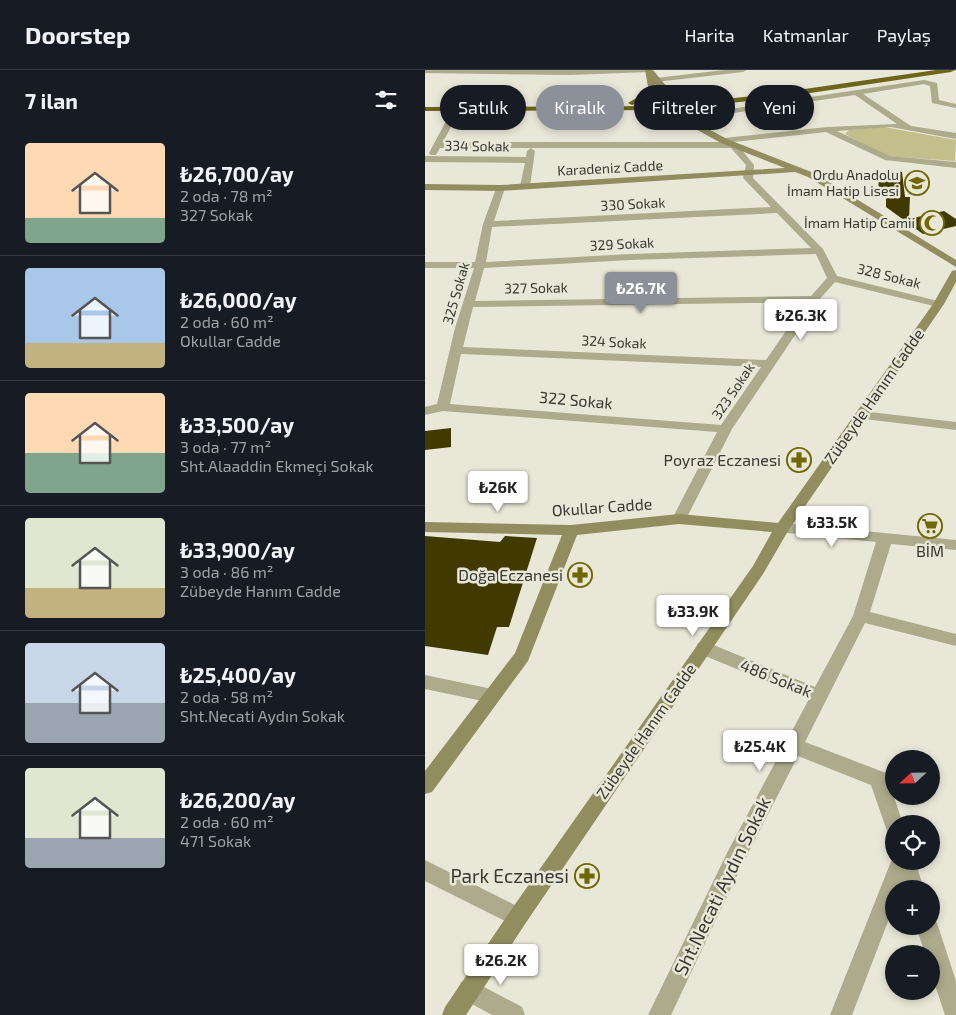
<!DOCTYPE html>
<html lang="tr">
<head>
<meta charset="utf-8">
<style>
  :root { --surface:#171b24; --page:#242831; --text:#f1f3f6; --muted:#9ea1a6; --line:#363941; --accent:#8c9099 }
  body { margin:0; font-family:"Exo 2",sans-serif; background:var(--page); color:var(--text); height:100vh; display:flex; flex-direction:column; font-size:19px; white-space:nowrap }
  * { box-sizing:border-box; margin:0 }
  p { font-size:16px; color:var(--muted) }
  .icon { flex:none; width:28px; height:28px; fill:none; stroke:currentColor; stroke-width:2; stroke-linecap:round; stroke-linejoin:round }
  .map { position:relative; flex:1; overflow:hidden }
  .panel { display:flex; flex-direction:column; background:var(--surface); width:425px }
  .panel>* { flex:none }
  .top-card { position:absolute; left:15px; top:15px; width:440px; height:45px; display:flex; gap:10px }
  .needle { width:32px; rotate:248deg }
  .buttons { position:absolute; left:460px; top:680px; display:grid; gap:10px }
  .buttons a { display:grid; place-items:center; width:55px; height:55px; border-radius:50%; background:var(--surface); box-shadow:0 2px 8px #0003; font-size:25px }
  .price { position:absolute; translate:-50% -42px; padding:0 11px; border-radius:5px; background:#fff; color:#222; font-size:16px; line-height:32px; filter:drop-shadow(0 1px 2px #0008) }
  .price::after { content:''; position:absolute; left:50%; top:30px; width:15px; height:11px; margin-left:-8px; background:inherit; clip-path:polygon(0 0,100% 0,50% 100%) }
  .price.on { background:var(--accent); color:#fff }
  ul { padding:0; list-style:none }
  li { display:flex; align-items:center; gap:15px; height:125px; padding:0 25px }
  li+li { border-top:1px solid var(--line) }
  li span { display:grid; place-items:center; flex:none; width:140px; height:100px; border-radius:5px; color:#555 }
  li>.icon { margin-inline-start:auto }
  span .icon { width:60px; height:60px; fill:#fffc; stroke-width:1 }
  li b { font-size:21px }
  h2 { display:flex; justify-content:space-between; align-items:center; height:60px; padding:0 25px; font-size:21px }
  .tag { padding:0 18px; border-radius:22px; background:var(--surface); box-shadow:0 2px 8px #0003; font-size:18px; line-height:45px }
  .tag.on { background:var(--accent); color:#fff }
  header { display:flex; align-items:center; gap:30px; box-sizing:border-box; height:70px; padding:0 25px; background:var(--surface); border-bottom:1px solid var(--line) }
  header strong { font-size:24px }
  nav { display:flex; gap:28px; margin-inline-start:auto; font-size:18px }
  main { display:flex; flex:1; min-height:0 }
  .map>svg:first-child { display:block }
  .green { fill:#c3be8b }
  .building { fill:#403a00 }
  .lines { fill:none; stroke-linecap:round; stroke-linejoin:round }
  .street { fill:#adab8c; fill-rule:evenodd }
  .secondary { fill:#918d5f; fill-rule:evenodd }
  .highway { fill:#6c651a; fill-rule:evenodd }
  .labels { text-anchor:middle; stroke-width:5; stroke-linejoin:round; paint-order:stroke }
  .far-street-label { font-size:14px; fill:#393832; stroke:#e8e7d8 }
  .far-poi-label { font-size:14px; fill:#393832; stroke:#e8e7d8; text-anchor:end }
  .street-label { font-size:16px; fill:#393832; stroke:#e8e7d8 }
  .poi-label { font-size:16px; fill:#393832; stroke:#e8e7d8; text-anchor:end }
  .near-poi-label { font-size:19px; fill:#393832; stroke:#e8e7d8; text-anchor:end }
  .near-street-label { font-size:19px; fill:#393832; stroke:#e8e7d8 }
</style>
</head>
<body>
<header>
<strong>Doorstep</strong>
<nav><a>Harita</a><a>Katmanlar</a><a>Paylaş</a></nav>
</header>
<main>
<section class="panel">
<h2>7 ilan<svg class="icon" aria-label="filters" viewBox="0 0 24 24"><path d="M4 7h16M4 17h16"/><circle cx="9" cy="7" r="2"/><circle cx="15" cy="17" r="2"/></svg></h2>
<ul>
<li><span style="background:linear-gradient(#ffd9b3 75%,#7fa58c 0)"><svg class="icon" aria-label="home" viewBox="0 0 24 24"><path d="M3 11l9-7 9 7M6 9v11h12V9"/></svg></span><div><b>₺26,700/ay</b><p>2 oda · 78 m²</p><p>327 Sokak</p></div></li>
<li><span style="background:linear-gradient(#a9c7e8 75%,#c2b280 0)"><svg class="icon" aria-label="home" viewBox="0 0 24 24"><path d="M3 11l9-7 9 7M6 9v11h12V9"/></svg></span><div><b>₺26,000/ay</b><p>2 oda · 60 m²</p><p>Okullar Cadde</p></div></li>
<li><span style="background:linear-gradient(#ffd9b3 60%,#7fa58c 0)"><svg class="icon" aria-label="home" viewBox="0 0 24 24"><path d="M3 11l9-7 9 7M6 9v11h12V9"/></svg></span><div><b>₺33,500/ay</b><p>3 oda · 77 m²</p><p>Sht.Alaaddin Ekmeçi Sokak</p></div></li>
<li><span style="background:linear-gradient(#dfe7d0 70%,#c2b280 0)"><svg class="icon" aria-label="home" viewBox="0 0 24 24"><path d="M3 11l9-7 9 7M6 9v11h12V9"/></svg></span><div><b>₺33,900/ay</b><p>3 oda · 86 m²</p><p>Zübeyde Hanım Cadde</p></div></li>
<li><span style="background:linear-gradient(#c9d6e8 60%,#9aa5b1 0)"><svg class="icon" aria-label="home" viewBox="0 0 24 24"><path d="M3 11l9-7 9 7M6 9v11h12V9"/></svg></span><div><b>₺25,400/ay</b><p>2 oda · 58 m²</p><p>Sht.Necati Aydın Sokak</p></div></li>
<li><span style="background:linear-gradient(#dfe7d0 70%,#9aa5b1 0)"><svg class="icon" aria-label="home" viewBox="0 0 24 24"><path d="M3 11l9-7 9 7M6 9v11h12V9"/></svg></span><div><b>₺26,200/ay</b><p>2 oda · 60 m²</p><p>471 Sokak</p></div></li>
</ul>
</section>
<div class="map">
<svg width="531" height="945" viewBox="0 0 531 945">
  <rect width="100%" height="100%" fill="#e8e7d8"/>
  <!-- green -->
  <path class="green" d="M 459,57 L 531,70 L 530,91 L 461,86 L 420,64 L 424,60 Z"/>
  <!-- building -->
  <path class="building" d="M 453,101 L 477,102 L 480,127 L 485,127 L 484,149 L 519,141 L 531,149 L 531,156 L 498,164 L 461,137 L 461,126 L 454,125 Z
    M 26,358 L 26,377 L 0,380 L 0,361 Z
    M 0,466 L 75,472 L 80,466 L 112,468 L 84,557 L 72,557 L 63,585 L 0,576 Z"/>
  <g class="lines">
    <!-- street -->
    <path class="street" d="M 0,0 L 228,0 L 224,2 L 145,5 L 0,3 Z
      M 299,0 L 322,0 L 318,2 L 231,12 L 227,10 L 231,8 Z
      M 499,10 L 512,13 L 514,30 L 531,34 L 531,38 L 507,33 L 505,16 L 499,14 L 438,24 L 486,56 L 531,63 L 531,69 L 466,57 L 412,61 L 465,86 L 531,92 L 531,98 L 460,90 L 401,62 L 308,72 L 311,73 L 329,95 L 328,108 L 398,179 L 412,206 L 517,232 L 519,234 L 513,237 L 410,212 L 393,231 L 307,359 L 259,453 L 249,453 L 247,449 L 292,362 L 18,341 L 0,345 L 0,337 L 12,334 L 30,258 L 49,198 L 0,198 L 0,192 L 50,192 L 58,154 L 72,116 L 78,116 L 80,118 L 69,151 L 346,137 L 318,108 L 321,95 L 306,78 L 15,78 L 11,85 L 5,85 L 4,83 L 29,36 L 36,38 L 18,72 L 296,72 L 296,69 L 299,68 L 402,57 L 472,54 L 430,25 L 275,48 L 272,48 L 272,44 ZM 352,143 L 386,178 L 205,184 L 61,192 L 67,157 ZM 391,184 L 402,208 L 386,226 L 50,231 L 59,198 L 205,190 ZM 381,232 L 341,290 L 38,277 L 48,237 ZM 36,284 L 336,297 L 296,355 L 25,334 Z
      M 106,78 L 110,81 L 105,116 L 100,119 L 95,116 L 100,93 L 0,92 L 0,86 L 101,87 L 102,81 Z
      M 436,341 L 531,352 L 531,360 L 431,348 L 430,345 Z
      M 357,453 L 531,470 L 531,480 L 466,474 L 445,542 L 531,564 L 531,576 L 440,553 L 380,672 L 461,703 L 478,754 L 469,754 L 469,764 L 462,761 L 446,715 L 373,686 L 317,795 L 246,945 L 223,945 L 303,781 L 384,629 L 273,583 L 271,578 L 273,573 L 279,571 L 390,617 L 428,546 L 451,472 L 352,462 L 350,458 L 352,454 Z
      M 0,605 L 67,619 L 73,621 L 76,626 L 73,631 L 67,633 L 0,619 Z
      M 469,784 L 469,791 L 490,791 L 499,819 L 479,819 L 477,814 L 476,819 L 469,819 L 469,836 L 427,945 L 405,945 Z
      M 0,790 L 100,840 L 104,847 L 100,854 L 93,857 L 86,854 L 0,811 Z
      M 506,847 L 510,848 L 513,856 L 531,911 L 531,945 L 520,945 L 506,903 L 506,884 L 500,884 L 491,856 L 506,856 Z
      M 44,909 L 97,937 L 100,945 L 67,945 L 36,928 L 33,920 L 36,912 Z"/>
    <!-- secondary -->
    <path class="secondary" d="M 220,0 L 228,0 L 252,29 L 271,47 L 265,49 L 302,69 L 389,103 L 531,190 L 531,197 L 383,107 L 370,102 L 75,121 L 0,120 L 0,114 L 75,115 L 360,98 L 296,73 L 234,39 L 224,22 ZM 230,14 L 246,33 L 264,48 C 247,39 234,34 230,14 Z
      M 531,200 L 531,212 L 519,234 L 363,461 L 338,504 L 100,854 L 41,945 L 17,945 L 20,937 L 86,840 L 328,496 L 347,462 L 254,454 L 152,465 L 103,591 L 7,722 L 0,724 L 0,701 L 90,583 L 137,465 L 0,462 L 0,452 L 146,455 L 254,444 L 353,453 L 508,234 L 527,201 Z"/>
    <!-- highway -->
    <path class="highway" d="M 511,0 L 530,0 L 526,2 L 345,29 L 236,40 L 0,41 L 0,37 L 236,36 L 345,24 Z
      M 225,20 L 232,22 L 227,28 L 207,35 L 203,33 Z
      M 238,20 L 273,27 L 277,29 L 273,31 L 241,24 L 237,22 Z
      M 219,42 L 267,53 L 271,55 L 267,57 L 219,46 Z"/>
  </g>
  <!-- icons -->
  <defs>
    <symbol id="school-ring" viewBox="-11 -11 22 22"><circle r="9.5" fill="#e8e7d8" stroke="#706700" stroke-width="1.5"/><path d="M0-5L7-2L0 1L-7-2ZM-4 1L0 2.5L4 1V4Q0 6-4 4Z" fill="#706700"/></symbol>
    <symbol id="mosque-ring" viewBox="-11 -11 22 22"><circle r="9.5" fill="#e8e7d8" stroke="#706700" stroke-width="1.5"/><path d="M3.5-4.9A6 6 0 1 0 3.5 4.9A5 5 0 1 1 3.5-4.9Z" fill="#706700"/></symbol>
    <symbol id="pharmacy-ring" viewBox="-11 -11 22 22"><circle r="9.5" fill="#e8e7d8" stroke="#706700" stroke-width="1.5"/><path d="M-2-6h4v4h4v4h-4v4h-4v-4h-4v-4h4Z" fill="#706700"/></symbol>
    <symbol id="supermarket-ring" viewBox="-11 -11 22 22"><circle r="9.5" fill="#e8e7d8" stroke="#706700" stroke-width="1.5"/><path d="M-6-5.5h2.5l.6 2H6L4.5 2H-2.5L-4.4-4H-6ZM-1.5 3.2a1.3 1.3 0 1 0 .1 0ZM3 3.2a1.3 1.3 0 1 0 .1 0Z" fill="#706700"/></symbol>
  </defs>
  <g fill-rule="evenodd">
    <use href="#school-ring" x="478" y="99" width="28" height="28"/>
    <use href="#mosque-ring" x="493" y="139" width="28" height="28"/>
    <use href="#pharmacy-ring" x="360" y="376" width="28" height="28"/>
    <use href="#supermarket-ring" x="491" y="442" width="28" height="28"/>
    <use href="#pharmacy-ring" x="141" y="491" width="28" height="28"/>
    <use href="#pharmacy-ring" x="148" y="792" width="28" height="28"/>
  </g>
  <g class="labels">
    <!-- far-street labels -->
    <g class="far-street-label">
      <text transform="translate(52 76) rotate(1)" y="5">334 Sokak</text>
      <text transform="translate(185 98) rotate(-3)" y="5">Karadeniz Cadde</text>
      <text transform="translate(208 134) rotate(-3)" y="5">330 Sokak</text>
      <text transform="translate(197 174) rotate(-3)" y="5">329 Sokak</text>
      <text transform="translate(464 206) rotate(14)" y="5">328 Sokak</text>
      <text transform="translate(111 218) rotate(-1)" y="5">327 Sokak</text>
      <text transform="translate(31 223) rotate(-74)" y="5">325 Sokak</text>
      <text transform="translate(189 272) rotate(3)" y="5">324 Sokak</text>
      <text transform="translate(308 321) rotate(-56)" y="5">323 Sokak</text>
    </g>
    <!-- far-poi labels -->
    <g class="far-poi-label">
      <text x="474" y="110">Ordu Anadolu<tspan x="474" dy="16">İmam Hatip Lisesi</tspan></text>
      <text x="490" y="158">İmam Hatip Camii</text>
    </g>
    <!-- street labels -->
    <g class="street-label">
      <text transform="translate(449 326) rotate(-55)" y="6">Zübeyde Hanım Cadde</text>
      <text transform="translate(151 330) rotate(5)" y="6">322 Sokak</text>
      <text transform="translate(177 437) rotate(-4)" y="6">Okullar Cadde</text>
      <text transform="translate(351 608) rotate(22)" y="6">486 Sokak</text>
      <text transform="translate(221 661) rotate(-55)" y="6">Zübeyde Hanım Cadde</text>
    </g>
    <!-- poi labels -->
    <g class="poi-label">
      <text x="356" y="396">Poyraz Eczanesi</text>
      <text x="505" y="487" text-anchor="middle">BİM</text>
      <text x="138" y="511">Doğa Eczanesi</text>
    </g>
    <!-- near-poi labels -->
    <g class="near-poi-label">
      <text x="144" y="813">Park Eczanesi</text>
    </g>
    <!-- near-street labels -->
    <g class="near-street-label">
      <text transform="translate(297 816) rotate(-64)" y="7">Sht.Necati Aydın Sokak</text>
    </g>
  </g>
</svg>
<div class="buttons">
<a><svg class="needle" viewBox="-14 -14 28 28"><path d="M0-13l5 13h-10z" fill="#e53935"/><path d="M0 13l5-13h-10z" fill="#9ea1a6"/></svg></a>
<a><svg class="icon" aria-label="locate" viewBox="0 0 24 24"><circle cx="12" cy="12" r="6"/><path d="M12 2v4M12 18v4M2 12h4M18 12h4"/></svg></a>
<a>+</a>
<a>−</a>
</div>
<b class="price on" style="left:216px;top:244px">₺26.7K</b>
<b class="price" style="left:376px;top:271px">₺26.3K</b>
<b class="price" style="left:73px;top:443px">₺26K</b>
<b class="price" style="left:407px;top:478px">₺33.5K</b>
<b class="price" style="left:268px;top:567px">₺33.9K</b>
<b class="price" style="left:335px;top:702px">₺25.4K</b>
<b class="price" style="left:76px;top:916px">₺26.2K</b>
<div class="top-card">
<a class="tag">Satılık</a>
<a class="tag on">Kiralık</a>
<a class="tag">Filtreler</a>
<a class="tag">Yeni</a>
</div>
</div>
</main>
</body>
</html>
